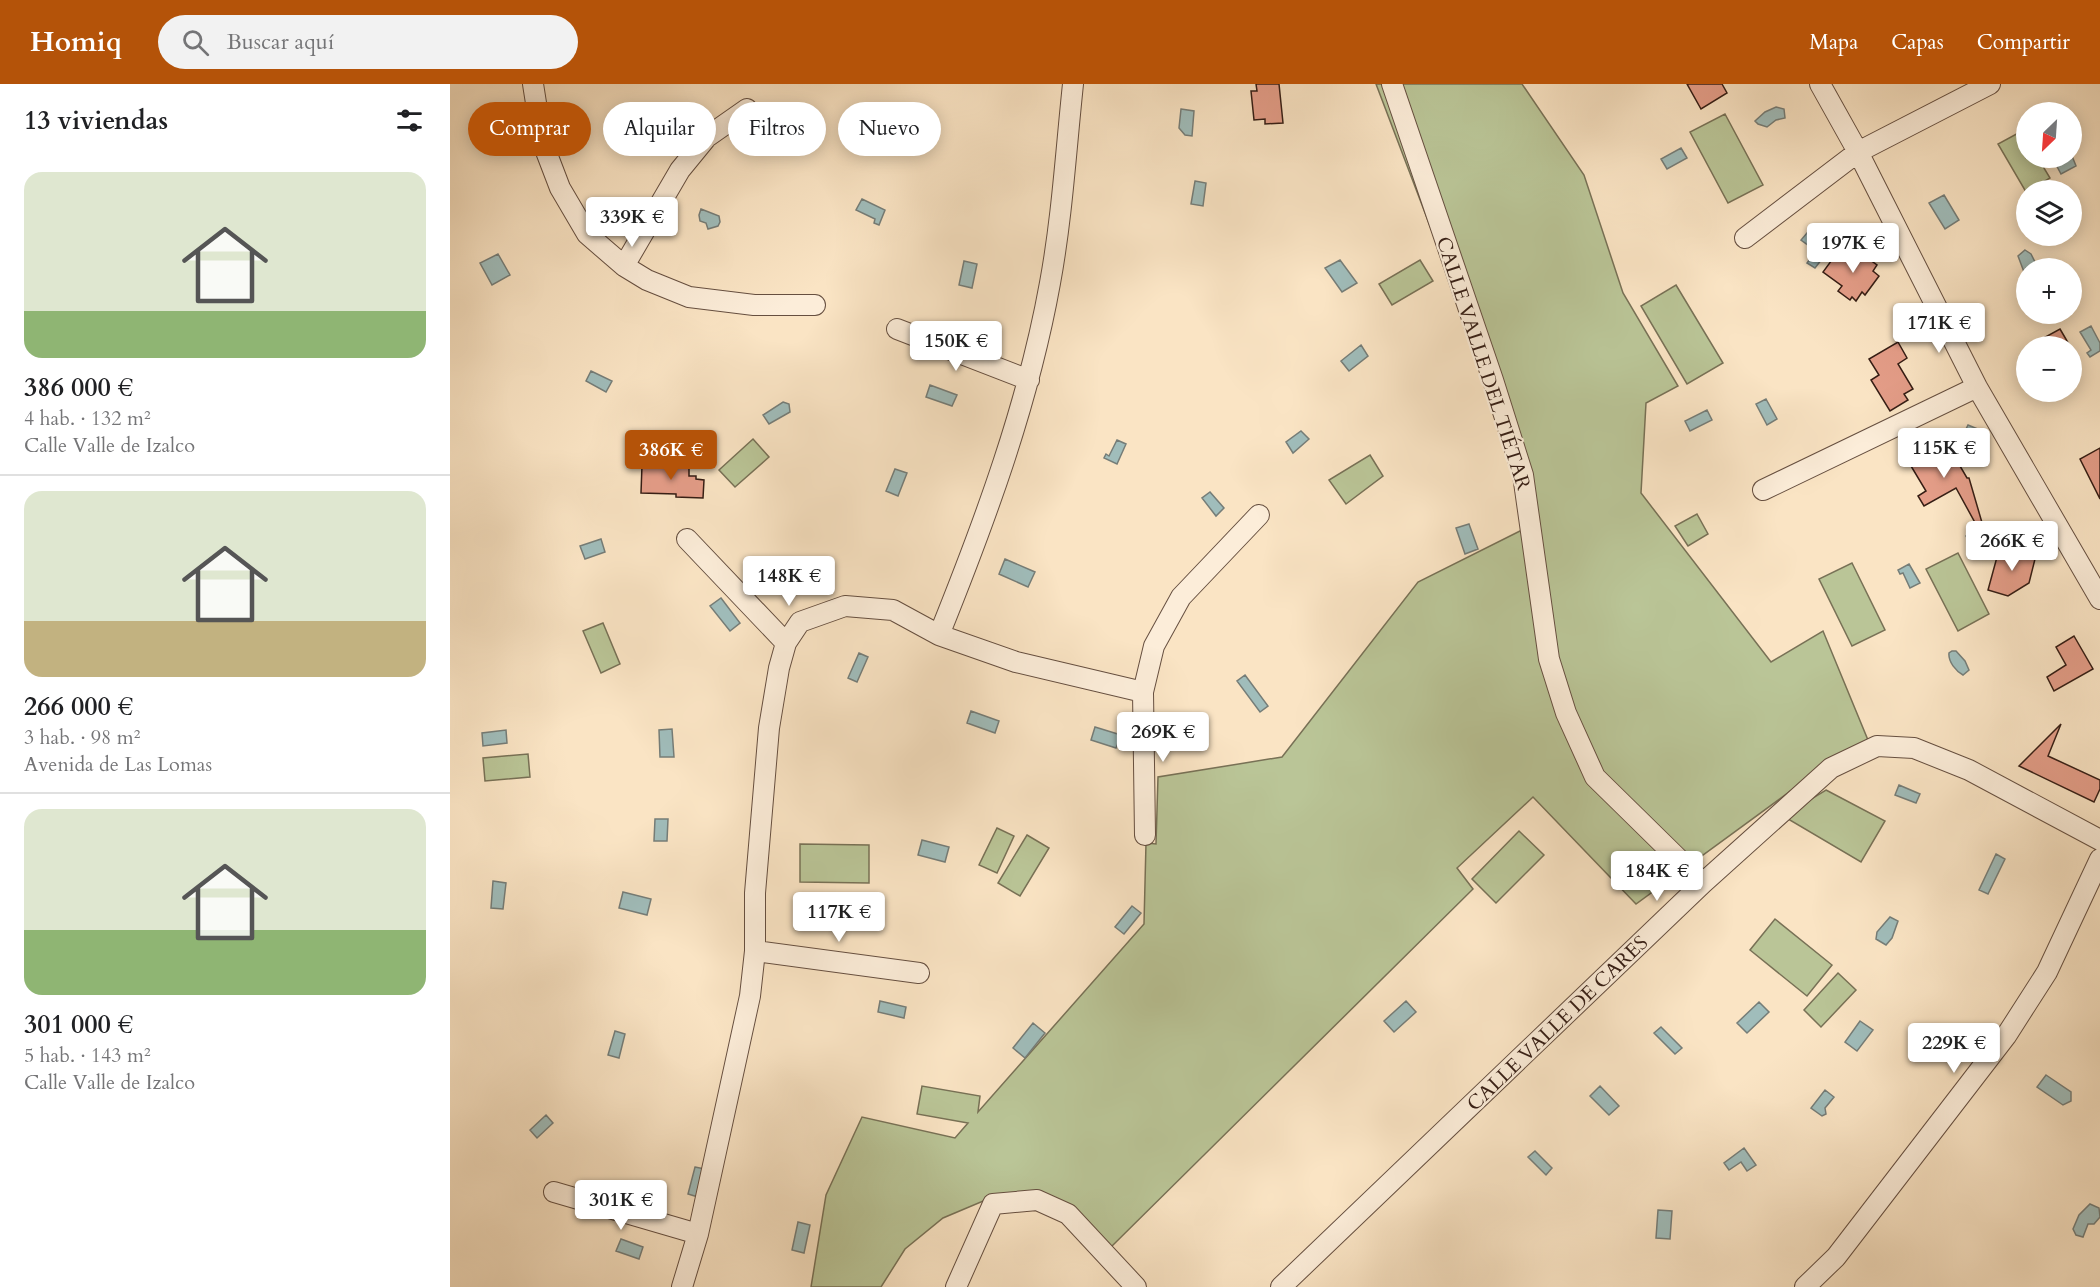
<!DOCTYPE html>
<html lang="es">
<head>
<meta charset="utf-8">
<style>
  :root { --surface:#fff; --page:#f2f2f2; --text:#202124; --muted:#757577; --line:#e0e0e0; --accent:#b45309 }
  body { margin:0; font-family:Cardo,serif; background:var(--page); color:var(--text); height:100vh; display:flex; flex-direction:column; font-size:22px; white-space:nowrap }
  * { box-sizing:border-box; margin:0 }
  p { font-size:20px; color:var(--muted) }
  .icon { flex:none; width:33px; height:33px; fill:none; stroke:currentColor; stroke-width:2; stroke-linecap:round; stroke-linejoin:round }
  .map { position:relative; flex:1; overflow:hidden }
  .drawer { display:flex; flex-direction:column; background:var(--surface); width:450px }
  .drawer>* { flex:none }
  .banner { position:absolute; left:18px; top:18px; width:570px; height:54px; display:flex; gap:12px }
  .needle { width:39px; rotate:205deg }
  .fabs { position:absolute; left:1566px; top:18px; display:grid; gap:12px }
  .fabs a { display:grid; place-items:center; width:66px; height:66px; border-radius:50%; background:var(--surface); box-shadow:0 3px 15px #0003; font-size:30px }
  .price { position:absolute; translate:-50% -51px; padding:0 14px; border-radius:6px; background:#fff; color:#222; font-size:20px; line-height:39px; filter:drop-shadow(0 2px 3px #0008) }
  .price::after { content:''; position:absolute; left:50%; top:36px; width:18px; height:14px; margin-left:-9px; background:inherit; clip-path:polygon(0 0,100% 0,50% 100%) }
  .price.on { background:var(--accent); color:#fff }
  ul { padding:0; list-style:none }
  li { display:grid; align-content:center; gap:12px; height:318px; padding:0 24px }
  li+li { border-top:2px solid var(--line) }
  li span { display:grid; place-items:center; height:186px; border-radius:18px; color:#555 }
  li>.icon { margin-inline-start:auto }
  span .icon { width:108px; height:108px; fill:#fffc; stroke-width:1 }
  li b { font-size:26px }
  h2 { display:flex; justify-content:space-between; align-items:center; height:72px; padding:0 24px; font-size:26px }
  .chip { padding:0 21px; border-radius:27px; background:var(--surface); box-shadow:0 3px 15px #0003; font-size:21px; line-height:54px }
  .chip.on { background:var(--accent); color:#fff }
  header { display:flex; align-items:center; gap:36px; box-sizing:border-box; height:84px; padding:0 30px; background:var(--accent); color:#fff }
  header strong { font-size:28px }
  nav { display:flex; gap:33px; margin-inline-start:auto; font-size:21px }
  .search { width:420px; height:54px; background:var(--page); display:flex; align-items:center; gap:15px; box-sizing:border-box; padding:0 21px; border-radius:33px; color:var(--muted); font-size:22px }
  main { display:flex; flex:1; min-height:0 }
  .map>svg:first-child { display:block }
  .green { fill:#bac597; stroke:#787156; stroke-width:1.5 }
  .water { fill:#a0bdbb; stroke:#757d78; stroke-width:1.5 }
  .building { fill:#e49d88; stroke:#351d14; stroke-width:1.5 }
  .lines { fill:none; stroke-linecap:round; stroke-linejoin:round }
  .minor-casing { stroke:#664f40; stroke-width:22 }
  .minor { stroke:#fcedd9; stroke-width:20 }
  .labels { text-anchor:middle; stroke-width:4.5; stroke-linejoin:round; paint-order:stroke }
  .street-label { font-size:20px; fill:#351d14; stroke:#fcedd9 }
</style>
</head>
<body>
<header>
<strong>Homiq</strong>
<div class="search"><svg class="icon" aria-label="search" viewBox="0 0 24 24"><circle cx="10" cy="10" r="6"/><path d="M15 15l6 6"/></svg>Buscar aquí</div>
<nav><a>Mapa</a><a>Capas</a><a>Compartir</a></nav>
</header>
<main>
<section class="drawer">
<h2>13 viviendas<svg class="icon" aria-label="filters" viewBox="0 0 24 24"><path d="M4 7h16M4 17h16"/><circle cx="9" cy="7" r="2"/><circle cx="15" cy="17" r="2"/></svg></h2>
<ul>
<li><span style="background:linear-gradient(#dfe7d0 75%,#8fb573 0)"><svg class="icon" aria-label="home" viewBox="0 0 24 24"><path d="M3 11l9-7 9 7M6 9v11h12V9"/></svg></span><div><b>386 000 €</b><p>4 hab. · 132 m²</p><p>Calle Valle de Izalco</p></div></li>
<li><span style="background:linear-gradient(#dfe7d0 70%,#c2b280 0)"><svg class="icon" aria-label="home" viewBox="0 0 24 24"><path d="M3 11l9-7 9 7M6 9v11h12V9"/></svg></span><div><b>266 000 €</b><p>3 hab. · 98 m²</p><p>Avenida de Las Lomas</p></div></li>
<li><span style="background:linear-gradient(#dfe7d0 65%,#8fb573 0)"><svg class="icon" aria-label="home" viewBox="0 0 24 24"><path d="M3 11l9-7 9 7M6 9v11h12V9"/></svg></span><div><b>301 000 €</b><p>5 hab. · 143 m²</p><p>Calle Valle de Izalco</p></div></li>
</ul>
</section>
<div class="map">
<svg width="1650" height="1203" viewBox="0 0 1650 1203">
  <rect width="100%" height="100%" fill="#fae4c4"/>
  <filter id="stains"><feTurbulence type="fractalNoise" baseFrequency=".00333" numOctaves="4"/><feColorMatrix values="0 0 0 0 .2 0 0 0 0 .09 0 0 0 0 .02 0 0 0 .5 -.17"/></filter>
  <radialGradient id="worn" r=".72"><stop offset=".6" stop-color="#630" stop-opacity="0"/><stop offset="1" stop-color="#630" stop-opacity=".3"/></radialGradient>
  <!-- green -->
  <path class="green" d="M 926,0 L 1072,0 L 1134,91 L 1173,209 L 1228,302 L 1196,319 L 1191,409 L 1321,578 L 1373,547 L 1420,661 L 1372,684 L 1186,820 L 1083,713 L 1007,784 L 1023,805 L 658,1166 L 625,1129 L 545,1112 L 493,1134 L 455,1165 L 431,1203 L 361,1203 L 376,1111 L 412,1033 L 505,1054 L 518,1039 L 467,1030 L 472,1002 L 530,1012 L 528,1028 L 694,840 L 696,759 L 706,760 L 708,693 L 832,673 L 968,498 L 1074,445 L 1063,382 L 1034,284 Z
    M 1275,30 L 1313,101 L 1278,119 L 1240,48 Z
    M 1572,47 L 1576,54 L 1576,74 L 1588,74 L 1600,94 L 1576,108 L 1548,60 Z
    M 970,176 L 983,197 L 942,221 L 929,200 Z
    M 1226,201 L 1273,279 L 1237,300 L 1191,222 Z
    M 303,355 L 319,373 L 285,403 L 269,386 Z
    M 920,371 L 933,392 L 896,420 L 879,396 Z
    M 1247,430 L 1258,450 L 1238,462 L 1225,442 Z
    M 1508,469 L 1539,530 L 1508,547 L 1476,485 Z
    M 1402,479 L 1435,546 L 1402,562 L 1369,495 Z
    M 153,539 L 170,580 L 151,589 L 133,547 Z
    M 78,670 L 80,693 L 35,697 L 33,674 Z
    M 1376,706 L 1435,737 L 1411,778 L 1333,732 Z
    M 547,744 L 564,752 L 547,789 L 529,781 Z
    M 1069,747 L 1094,771 L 1046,819 L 1022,795 Z
    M 577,751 L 599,764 L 570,812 L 548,799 Z
    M 350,760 L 419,761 L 419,799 L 350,798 Z
    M 1325,835 L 1382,881 L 1357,912 L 1300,866 Z
    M 1388,889 L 1406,906 L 1371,943 L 1354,926 Z"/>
  <!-- water -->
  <path class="water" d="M 461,19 L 466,28 L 461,30 L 458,27 L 435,33 L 431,27 Z
    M 1326,23 L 1334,25 L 1335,34 L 1326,36 L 1317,43 L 1308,40 L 1305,37 L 1315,28 Z
    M 731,25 L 744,27 L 742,52 L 735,51 L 729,44 Z
    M 1231,64 L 1237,74 L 1217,85 L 1211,75 Z
    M 1622,72 L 1626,82 L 1611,90 L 1603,75 L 1599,76 L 1598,74 L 1622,74 Z
    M 745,97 L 756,99 L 753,122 L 741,120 Z
    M 1494,111 L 1509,136 L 1495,145 L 1479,119 Z
    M 412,115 L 435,126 L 429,141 L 424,139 L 425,135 L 406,126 Z
    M 251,125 L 269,132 L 270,138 L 268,142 L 258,145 L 256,139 L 250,137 L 249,131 Z
    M 1357,149 L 1379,166 L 1365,184 L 1357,179 L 1366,167 L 1351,156 Z
    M 1575,166 L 1581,170 L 1588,184 L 1576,184 L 1576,188 L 1574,188 L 1568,172 Z
    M 48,170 L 60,191 L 42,201 L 30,179 Z
    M 890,176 L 907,199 L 892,208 L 875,184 Z
    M 514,177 L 527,180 L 522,204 L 509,201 Z
    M 1641,242 L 1650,259 L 1650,267 L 1640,273 L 1637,269 L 1641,266 L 1630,248 Z
    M 911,261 L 918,272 L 899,287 L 891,277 Z
    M 141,287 L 162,297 L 156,308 L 136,297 Z
    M 480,301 L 507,311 L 502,322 L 476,313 Z
    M 1316,315 L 1327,335 L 1317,341 L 1306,320 Z
    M 333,318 L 339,320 L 340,328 L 319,340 L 313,331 Z
    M 1257,326 L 1262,336 L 1240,347 L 1235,337 Z
    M 1518,341 L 1530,346 C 1525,358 1518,360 1506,366 L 1501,354 L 1515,347 Z
    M 851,347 L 859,355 L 843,369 L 836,358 Z
    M 667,356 L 676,360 L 667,380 L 654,374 L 656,370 L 659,372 Z
    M 445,385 L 457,389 L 448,412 L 436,407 Z
    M 760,408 L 774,424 L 766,432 L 752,414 Z
    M 1019,440 L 1028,465 L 1015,470 L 1006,444 Z
    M 1536,441 L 1541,450 L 1522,462 L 1516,452 Z
    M 151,455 L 155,468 L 135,475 L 130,462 Z
    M 555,475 L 585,488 L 578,503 L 549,490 Z
    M 1459,480 L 1470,499 L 1460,504 L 1453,489 L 1450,490 L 1448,486 Z
    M 271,514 L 290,539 L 280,547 L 260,522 Z
    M 1502,567 L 1506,567 L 1515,577 L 1519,586 L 1513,591 C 1506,587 1498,578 1499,569 Z
    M 409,569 L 418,573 L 407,598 L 398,594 Z
    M 795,591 L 818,622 L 810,628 L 787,597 Z
    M 521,627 L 549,637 L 545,649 L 517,639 Z
    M 645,643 L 671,651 L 666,664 L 641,656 Z
    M 222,645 L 224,673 L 210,673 L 209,646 Z
    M 56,646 L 57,659 L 33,662 L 32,649 Z
    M 1449,701 L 1470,710 L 1466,719 L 1445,711 Z
    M 205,735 L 218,735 L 217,757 L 204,757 Z
    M 472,756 L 499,763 L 495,778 L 468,771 Z
    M 1546,770 L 1555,775 L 1538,810 L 1529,806 Z
    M 43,797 L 56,799 L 53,825 L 41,824 Z
    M 173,808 L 201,815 L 197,831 L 169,824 Z
    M 682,822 L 691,829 L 674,850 L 665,843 Z
    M 1440,833 L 1448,837 L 1442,854 L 1436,861 L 1426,855 L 1427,848 Z
    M 430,917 L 456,923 L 454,934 L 428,928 Z
    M 956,917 L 966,928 L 944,948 L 934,937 Z
    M 1309,918 L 1319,928 L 1297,949 L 1287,939 Z
    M 1410,937 L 1423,946 L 1407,967 L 1395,958 Z
    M 583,939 L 595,949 L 575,974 L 563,964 Z
    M 1211,943 L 1232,964 L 1225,970 L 1204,949 Z
    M 165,947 L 175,950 L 169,974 L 158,971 Z
    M 1596,991 L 1621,1008 L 1621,1017 L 1613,1021 L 1587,1003 Z
    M 1150,1002 L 1169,1022 L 1159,1031 L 1140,1012 Z
    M 1375,1006 L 1384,1013 L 1375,1024 L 1376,1030 L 1372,1032 L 1361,1024 Z
    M 96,1031 L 103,1039 L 87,1054 L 80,1046 Z
    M 1294,1064 L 1306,1081 L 1297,1087 L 1291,1078 L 1279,1086 L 1274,1079 Z
    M 1085,1067 L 1102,1084 L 1096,1091 L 1078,1073 Z
    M 245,1083 L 255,1085 L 248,1113 L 238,1110 Z
    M 1640,1120 L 1649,1124 L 1650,1133 L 1644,1140 L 1638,1140 L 1633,1153 L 1626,1151 L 1623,1145 L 1629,1131 Z
    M 1208,1126 L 1222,1127 L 1220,1155 L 1206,1154 Z
    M 348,1138 L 360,1141 L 354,1169 L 342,1166 Z
    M 171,1155 L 193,1163 L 189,1175 L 166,1167 Z"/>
  <!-- building -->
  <path class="building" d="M 806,0 L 829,0 L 833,39 L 815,40 L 815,35 L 804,36 L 801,7 L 807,7 Z
    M 1237,0 L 1272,0 L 1277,9 L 1251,25 Z
    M 1405,165 L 1427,181 L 1423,187 L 1429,192 L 1415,211 L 1412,208 L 1406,217 L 1402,213 L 1400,216 L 1388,207 L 1392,202 L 1373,188 L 1387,169 L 1397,176 Z
    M 1610,245 L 1620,262 L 1579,262 Z
    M 1448,258 L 1457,274 L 1448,280 L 1463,305 L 1454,310 L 1458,316 L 1440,327 L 1421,296 L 1429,291 L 1419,275 Z
    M 1496,358 L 1517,394 L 1519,394 L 1533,442 L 1528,444 L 1506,404 L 1474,422 L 1468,412 L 1476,407 L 1458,377 L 1469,371 L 1471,374 Z
    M 1650,364 L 1650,415 L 1630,375 Z
    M 192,381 L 239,382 L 239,392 L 246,392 L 246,395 L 254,396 L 253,414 L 226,413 L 226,410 L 191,409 Z
    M 1559,463 L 1586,471 L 1579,499 L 1558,512 L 1538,506 L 1547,473 L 1559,467 Z
    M 1624,552 L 1643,585 L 1604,607 L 1597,593 L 1616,581 L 1606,563 Z
    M 1611,640 L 1598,672 L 1650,696 L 1650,705 L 1644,718 L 1569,682 Z"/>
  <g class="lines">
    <defs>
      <path id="minor" d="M 83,0 L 92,57 L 110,104 L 137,150 L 174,182 L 197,196 L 239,213 L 304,221 L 365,221
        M 942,0 L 1043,296 L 1073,391 L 1099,575 L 1116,629 L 1145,693 L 1253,799
        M 1370,0 L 1408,68 L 1527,303 L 1650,515
        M 1295,154 L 1408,68 L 1540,0
        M 174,182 L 230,86 L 257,53 L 297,25
        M 447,245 L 579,296
        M 1313,406 L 1527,303
        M 237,455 L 336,559
        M 489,551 L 566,578 L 693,608 L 704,562 L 731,513 L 809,431
        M 693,608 L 695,751
        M 305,867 L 469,889
        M 104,1108 L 248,1150
        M 232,1203 L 248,1150 L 300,912 L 305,867 L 305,809 L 319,644 L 329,584 L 336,559 L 350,538 L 395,522 L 443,526 L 489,551 C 535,437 578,321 600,199 C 612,134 616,66 623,0
        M 506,1203 L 543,1120 L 587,1116 L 618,1130 L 686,1203
        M 831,1203 L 1253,799 L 1381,684 L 1427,662 L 1464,664 L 1519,686 L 1650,756
        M 1355,1203 L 1386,1173 L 1556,952 L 1597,888 L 1650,775"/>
    </defs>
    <!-- minor casing -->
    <use href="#minor" class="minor-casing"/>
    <!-- minor -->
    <use href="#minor" class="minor"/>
  </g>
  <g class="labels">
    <!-- street labels -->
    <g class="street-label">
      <text transform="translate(1034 279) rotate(72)" y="7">CALLE VALLE DEL TIÉTAR</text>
      <text transform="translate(1107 939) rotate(-44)" y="7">CALLE VALLE DE CARES</text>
    </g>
  </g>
  <rect width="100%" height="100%" filter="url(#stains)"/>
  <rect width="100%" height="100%" fill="url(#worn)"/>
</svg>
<div class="fabs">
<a><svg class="needle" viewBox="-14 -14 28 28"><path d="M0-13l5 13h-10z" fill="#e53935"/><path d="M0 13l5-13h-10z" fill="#757577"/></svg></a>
<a><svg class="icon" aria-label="layers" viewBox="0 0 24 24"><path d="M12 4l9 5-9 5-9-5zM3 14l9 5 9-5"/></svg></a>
<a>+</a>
<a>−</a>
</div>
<b class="price" style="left:182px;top:164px">339K €</b>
<b class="price" style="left:1403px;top:190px">197K €</b>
<b class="price" style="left:1489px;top:270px">171K €</b>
<b class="price" style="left:506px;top:288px">150K €</b>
<b class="price" style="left:1494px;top:395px">115K €</b>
<b class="price on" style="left:221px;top:397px">386K €</b>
<b class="price" style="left:1562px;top:488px">266K €</b>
<b class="price" style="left:339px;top:523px">148K €</b>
<b class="price" style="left:713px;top:679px">269K €</b>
<b class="price" style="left:1207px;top:818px">184K €</b>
<b class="price" style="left:389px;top:859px">117K €</b>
<b class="price" style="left:1504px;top:990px">229K €</b>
<b class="price" style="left:171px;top:1147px">301K €</b>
<div class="banner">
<a class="chip on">Comprar</a>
<a class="chip">Alquilar</a>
<a class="chip">Filtros</a>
<a class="chip">Nuevo</a>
</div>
</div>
</main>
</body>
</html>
